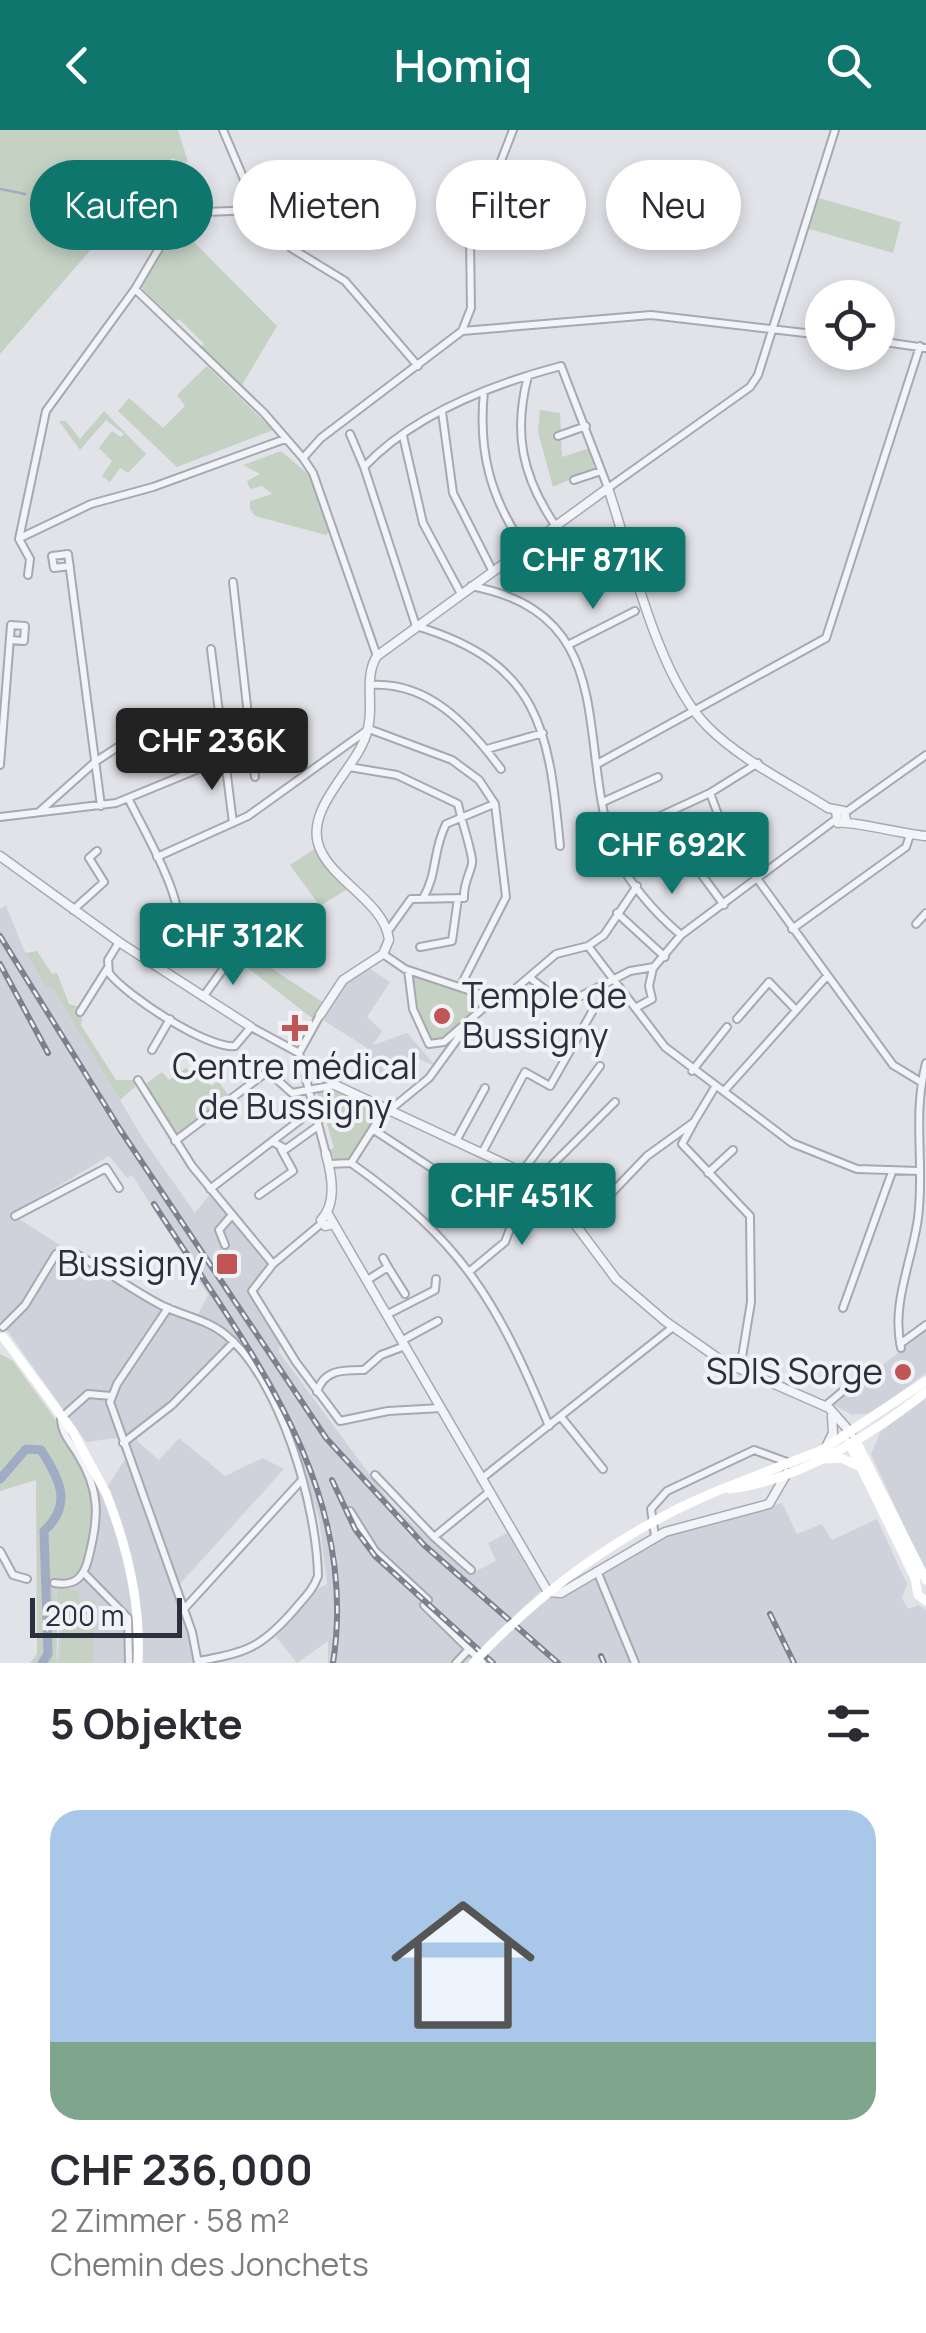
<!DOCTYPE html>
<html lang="de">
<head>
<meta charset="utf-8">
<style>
  :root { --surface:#fff; --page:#f2f2f3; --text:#2b2b33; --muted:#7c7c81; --accent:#0f766e }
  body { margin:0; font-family:Manrope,sans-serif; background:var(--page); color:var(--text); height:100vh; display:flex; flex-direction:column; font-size:38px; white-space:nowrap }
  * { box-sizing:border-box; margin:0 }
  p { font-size:32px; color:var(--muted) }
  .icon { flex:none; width:55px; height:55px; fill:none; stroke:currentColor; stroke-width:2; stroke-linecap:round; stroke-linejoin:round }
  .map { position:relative; height:1533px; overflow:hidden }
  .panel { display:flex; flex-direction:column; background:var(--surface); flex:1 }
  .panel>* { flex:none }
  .guide { position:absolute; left:30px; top:30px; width:868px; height:90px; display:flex; gap:20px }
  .controls { position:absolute; left:805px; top:150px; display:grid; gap:20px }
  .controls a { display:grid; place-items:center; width:90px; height:90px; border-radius:50%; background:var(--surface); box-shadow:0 5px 15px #0003; font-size:50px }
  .scale { position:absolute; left:30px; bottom:25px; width:152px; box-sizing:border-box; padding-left:10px; border:5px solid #2b2f3e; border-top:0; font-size:28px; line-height:35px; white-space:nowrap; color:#2b2f3e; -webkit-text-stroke:8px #f0f2f6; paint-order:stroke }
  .price { position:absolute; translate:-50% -85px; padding:0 22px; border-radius:10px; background:var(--accent); color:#fff; font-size:32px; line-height:65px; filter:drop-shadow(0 2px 5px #0008) }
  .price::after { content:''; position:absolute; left:50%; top:60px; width:30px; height:22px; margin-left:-15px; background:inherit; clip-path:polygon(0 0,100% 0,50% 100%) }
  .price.active { background:#222; color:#fff }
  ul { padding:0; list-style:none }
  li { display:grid; align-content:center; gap:20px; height:530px; padding:0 50px }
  li span { display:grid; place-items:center; height:310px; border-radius:30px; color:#555 }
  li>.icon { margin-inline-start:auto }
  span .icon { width:180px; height:180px; fill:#fffc; stroke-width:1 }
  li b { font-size:42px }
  h2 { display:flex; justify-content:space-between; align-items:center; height:120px; padding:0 50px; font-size:42px }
  .pill { padding:0 35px; border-radius:45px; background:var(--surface); box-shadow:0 5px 15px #0003; font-size:35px; line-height:90px }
  .pill.active { background:var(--accent); color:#fff }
  header { display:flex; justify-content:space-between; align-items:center; height:130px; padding:0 50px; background:var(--accent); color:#fff; font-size:45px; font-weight:600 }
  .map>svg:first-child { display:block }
  .built { fill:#cfd2da; fill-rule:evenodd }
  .green { fill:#c4d1c3 }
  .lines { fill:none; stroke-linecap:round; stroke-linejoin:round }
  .stream { stroke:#a0acc4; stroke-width:2.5 }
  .river { stroke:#a0acc4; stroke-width:9 }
  .minor-casing { stroke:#a7a9b2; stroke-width:10 }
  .tertiary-casing { stroke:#a7a9b2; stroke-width:11 }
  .minor { stroke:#f3f4f7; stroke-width:6 }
  .tertiary { stroke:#f3f4f7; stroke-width:8 }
  .secondary { stroke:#fff; stroke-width:9 }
  .rail-casing { stroke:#7c8190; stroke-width:6 }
  .rail { stroke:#f0f2f6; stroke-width:2.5; stroke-dasharray:8; stroke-linecap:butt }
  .secondary-bridge { stroke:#fff; stroke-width:9 }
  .poi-dot { fill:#bf5554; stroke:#f0f2f6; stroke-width:4 }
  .labels { text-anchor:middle; stroke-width:8; stroke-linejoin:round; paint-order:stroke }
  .poi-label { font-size:35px; fill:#2b2f3e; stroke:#f0f2f6; text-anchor:end }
</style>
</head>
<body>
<header><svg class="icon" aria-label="back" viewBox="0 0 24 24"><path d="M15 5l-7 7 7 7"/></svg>Homiq<svg class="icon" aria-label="search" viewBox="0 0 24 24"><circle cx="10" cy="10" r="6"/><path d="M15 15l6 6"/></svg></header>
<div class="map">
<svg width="926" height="1533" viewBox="0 0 926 1533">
  <rect width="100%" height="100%" fill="#e1e3e8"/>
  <!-- built -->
  <path class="built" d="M 6,775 L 23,818 L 45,856 L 53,857 L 145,1012 L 195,1083 L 210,1064 L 271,1129 L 250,1157 L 254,1171 L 280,1212 L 279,1222 L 393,1376 L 469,1445 L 496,1431 L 488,1413 L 507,1403 L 541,1461 L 516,1484 L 523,1487 L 546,1466 L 560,1468 L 670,1403 L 782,1373 L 797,1404 L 822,1394 L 832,1410 L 877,1389 L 907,1454 L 902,1468 L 908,1479 L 918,1475 L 926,1480 L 926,1533 L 328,1533 L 328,1511 L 297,1533 L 276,1507 L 314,1461 L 327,1454 L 319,1388 L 283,1283 L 236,1211 L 171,1273 L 135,1301 L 138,1312 L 159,1330 L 179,1308 L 225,1346 L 263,1328 L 284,1339 L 179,1455 L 203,1533 L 56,1533 L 60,1493 L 51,1451 L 94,1362 L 108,1356 L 125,1329 L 117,1308 L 86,1312 L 0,1190 L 0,779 ZM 109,1026 L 127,1048 L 132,1045 L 208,1165 L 197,1187 L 168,1179 L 115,1150 L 11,1084 Z
    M 369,838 L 390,852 L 367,887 L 382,901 L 373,915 L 407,903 L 436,936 L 416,928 L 382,951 L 355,933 L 367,918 L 323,890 L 347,853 Z
    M 926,1200 L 926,1243 L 872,1283 L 852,1285 L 834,1275 Z
    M 926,1268 L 926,1444 L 871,1324 L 881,1301 Z"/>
  <!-- green -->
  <path class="green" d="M 0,0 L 178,0 L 188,32 L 177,34 L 174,28 L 157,35 L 143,70 L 135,69 L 0,224 Z
    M 816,67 L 901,92 L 893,123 L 806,98 Z
    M 177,95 L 277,196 L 242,255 L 201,217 L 204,214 L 179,189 L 175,191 L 140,156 Z
    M 207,236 L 273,300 L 177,337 L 118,281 L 129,268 L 163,298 L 185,276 L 177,265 Z
    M 540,280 L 560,283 L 562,327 L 590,318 L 594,339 L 553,357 L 538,302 Z
    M 104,281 L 146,324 L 128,343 L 120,338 L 110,352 L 102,346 L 112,331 L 99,318 L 112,301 L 121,307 L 124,304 L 106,290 L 80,320 L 59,291 L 66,291 L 80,309 Z
    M 281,321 L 313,348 L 330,401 L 326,405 L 255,386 L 250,379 L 250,371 L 272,364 L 262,356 L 250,359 L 247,351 L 260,344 L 243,335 Z
    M 316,718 L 346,760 L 320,776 L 290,735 Z
    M 37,821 L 52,844 L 57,843 L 69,874 L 83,878 L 81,895 L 116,950 L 143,950 L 120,970 L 53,858 L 45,856 L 26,823 Z
    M 247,822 L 324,873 L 313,889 L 239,831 Z
    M 409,845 L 484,869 L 486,873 L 439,914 L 428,910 Z
    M 186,938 L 193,946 L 200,941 L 211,956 L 218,951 L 230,967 L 175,1007 L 143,956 L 162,942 L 169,950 Z
    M 334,957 L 380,985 L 349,1032 L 335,1031 L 329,1020 L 334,1018 L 320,970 L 316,970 L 319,961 Z
    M 0,1224 L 13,1231 L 81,1325 L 97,1385 L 77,1447 L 51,1452 L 57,1475 L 57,1457 L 79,1461 L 79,1469 L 95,1471 L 93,1533 L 59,1533 L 63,1493 L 58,1477 L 56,1533 L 30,1533 L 37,1524 L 36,1350 L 0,1361 Z"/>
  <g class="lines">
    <!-- stream -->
    <path class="stream" d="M 0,59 L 25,64"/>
    <!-- river -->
    <path class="river" d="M 0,1349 L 26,1319 L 41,1320 C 60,1349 73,1375 44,1401 L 48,1524 L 42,1533"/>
    <defs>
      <path id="minor" d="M 223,0 L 257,80 L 291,118 L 345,151 L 418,236
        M 113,62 L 180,83 L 256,80
        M 135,159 L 264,283 L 303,328
        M 462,201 L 651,185 L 822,205
        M 878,211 L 926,218
        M 528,246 C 513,303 522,346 555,395
        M 484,261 C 478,321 490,367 524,417
        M 442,282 L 453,363 L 492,440
        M 350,304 L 364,337
        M 403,306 L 423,393 L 460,462
        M 558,306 L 586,296
        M 574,350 L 601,341
        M 20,408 L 91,374 L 153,357 L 285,309
        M 19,409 L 46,281 L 135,159 L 180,83
        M 19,409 L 30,429 L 28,445
        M 70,436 L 54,438 L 52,426 L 68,424 L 101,676
        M 548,451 L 568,456 L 627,417
        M 233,452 L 255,647
        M 471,456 C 619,484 577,607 612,714 C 622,747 656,784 681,805
        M 568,515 L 635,481
        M 211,519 L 233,693
        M 377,526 L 313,343 L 303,328 L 321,308 L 462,201 L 471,178 L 470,111 L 513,0
        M 370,555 C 429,551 469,596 501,639
        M 487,619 L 543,603
        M 599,633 L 826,508 L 920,216
        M 758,633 L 710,663 L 726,706 L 893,935 L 921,952
        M 0,635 L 11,495 L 25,496 L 24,511 L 10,510
        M 349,637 L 397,645 L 458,674 C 462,693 469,711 472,729 C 474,738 463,750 464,768 L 411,769 L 388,801
        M 128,668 C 141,695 188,774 177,802 C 173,813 159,824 151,833
        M 605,671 L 658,647
        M 39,682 L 95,632 L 156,592
        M 846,682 L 926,625
        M 0,687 L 116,673 L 252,617
        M 654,689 L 710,663
        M 560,716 C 549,600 540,533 416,496 L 364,337 C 414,284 493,254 561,236 L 608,358 L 750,257 L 758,245 L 835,0
        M 157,727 L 248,686 L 369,599 L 452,630 L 479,650 L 495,674 L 506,767 L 460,857
        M 696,737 L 724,775
        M 423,768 C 438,743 432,722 446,694 L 494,674
        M 73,780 L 104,752 L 89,728 L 97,721
        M 617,783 L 665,827
        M 916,794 L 926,783
        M 792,799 L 906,717 L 910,705
        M 119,812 L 108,830 L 109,843 C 127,866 207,919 235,916 L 251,897 L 299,923
        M 588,816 L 665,917 L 792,1013 L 857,1039 L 919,1041
        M 420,817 L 452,811 L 458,768
        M 383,824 L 405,839 L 501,871 L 556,824 L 588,816 L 604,805 L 637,756
        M 408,840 L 413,879 L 429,914 L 444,912 L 494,869
        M 529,847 L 552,865 L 569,867 L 581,866 L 630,841 L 654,837 L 681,805 L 835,690
        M 203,867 L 229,831
        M 637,877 L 652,869 L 649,856 L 653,838
        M 80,882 L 107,839
        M 737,889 L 769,852 L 796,880
        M 152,920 L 170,889
        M 299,923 L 326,1024
        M 299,923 L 320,885
        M 692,941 L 727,897
        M 138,950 L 192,1036 L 273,1134
        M 725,960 L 827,846
        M 391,979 L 429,948 L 469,893
        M 694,992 L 682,1014 L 750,1086 L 751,1172 L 740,1239
        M 374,1000 L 444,1046
        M 175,1011 L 264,944 L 273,946 L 292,963 L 335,955
        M 456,1011 L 485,958
        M 273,1012 L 286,1019 L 318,996
        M 482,1023 L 525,942 L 550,956 L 592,882
        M 351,1033 C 463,1112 497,1171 549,1296
        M 351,1033 L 386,978
        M 329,1034 L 351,1033
        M 522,1042 L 600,936
        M 708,1043 L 733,1020
        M 535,1052 L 615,972
        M 210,1059 L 300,990
        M 259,1065 L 293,1041 L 281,1019
        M 15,1086 L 106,1038 L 119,1058
        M 322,1093 L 273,1134 L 252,1161 L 296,1232 L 340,1291 L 388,1281 L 441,1278
        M 578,1098 L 647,1026 L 694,992 L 715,957
        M 225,1115 L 219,1100 L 232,1085
        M 388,1137 L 405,1164
        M 470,1141 L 505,1112 L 525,1060
        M 369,1149 L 388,1137 L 383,1128
        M 168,1178 L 117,1254 L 110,1272 L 192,1502 L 198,1533
        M 843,1178 L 892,1042
        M 388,1184 L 435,1160 L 436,1149
        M 3,1197 L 25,1175 L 56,1124 L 70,1121 C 103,1137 131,1160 163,1176 C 184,1186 208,1190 226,1205 C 281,1250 317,1377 318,1446 C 313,1460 304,1468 295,1479 C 262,1517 247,1523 198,1531
        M 403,1210 L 438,1191
        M 900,1214 L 926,1195
        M 901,1218 C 891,1174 912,1132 918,1088 C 925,1035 912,986 926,933
        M 317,1262 C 324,1239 344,1240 364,1240 L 381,1225 L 405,1216
        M 825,1276 L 843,1261
        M 561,1287 L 603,1339
        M 123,1313 L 172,1275 L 234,1212
        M 375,1345 L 434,1407 L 489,1362
        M 481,1349 L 673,1197
        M 350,1381 L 375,1421 L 428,1470 L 424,1475 L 483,1533
        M 655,1406 L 651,1379 L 667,1361 L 754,1320 L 787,1332
        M 434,1407 L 471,1440
        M 0,1421 L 13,1445 L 27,1449
        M 597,1441 L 635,1533
        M 84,1443 L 128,1488 L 129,1533
        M 54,1453 C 74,1456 83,1449 88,1430 C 99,1388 101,1361 77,1323 C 70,1312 61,1302 61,1288 L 88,1264 L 111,1266
        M 184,1479 L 300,1352
        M 456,1533 L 471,1517"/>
      <path id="tertiary" d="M 836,682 L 838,693 C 849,690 907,705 926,706
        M 0,726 L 119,812 L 251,897
        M 320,885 L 343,850 L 383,824 L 389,810 C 385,773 334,752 320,719 C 304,683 348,645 362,615 C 379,582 361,551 377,526 L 608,358 C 631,426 658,548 708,597 C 741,630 789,653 828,678 L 844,681 L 846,690
        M 335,955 L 522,1042 L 563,1078 L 616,1149 L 665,1191 L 722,1231 L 829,1278 L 851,1303
        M 326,1024 C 332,1046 337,1073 321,1090 L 325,1096 L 333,1094
        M 328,1084 L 548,1462 L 561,1463 L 665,1402 L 769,1374 L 787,1343
        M 827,1315 L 833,1303 L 832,1286"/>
    </defs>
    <!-- minor casing -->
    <use href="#minor" class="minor-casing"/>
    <!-- tertiary casing -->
    <use href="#tertiary" class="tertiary-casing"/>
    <!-- minor -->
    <use href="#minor" class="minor"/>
    <!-- tertiary -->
    <use href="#tertiary" class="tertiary"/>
    <!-- secondary -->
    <path class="secondary" d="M 3,1207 L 44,1262
      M 855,1309 L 926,1450
      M 849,1313 L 915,1448 L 918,1465 L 926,1471
      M 826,1329 L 841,1328 L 858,1336
      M 730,1359 C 801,1350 871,1305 926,1262
      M 717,1361 L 822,1320 L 926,1251
      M 106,1363 C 128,1418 141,1474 138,1533"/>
    <defs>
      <path id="rail" d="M 0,806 L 121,1001 L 326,1308 L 424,1415 L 558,1533
        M 0,834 L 48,923
        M 154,1074 C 245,1216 361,1354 333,1533
        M 332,1350 L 355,1399 L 375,1426 L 493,1533
        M 770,1484 L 794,1533
        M 601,1526 L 604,1533"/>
    </defs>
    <!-- rail casing -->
    <use href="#rail" class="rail-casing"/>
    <!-- rail -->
    <use href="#rail" class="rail"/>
    <!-- secondary-bridge -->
    <path class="secondary-bridge" d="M 44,1262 L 73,1302 L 106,1363
      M 473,1533 C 544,1458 622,1401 717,1361"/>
  </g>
  <!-- markers -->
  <g class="poi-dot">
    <circle cx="442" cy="886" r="10"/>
    <path d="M290 883h10v10h10v10h-10v10h-10v-10h-10v-10h10z"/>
    <rect x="215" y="1122" width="24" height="24" rx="5"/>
    <circle cx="903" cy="1242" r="10"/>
  </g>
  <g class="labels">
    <!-- poi labels -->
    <g class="poi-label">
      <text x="462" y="878" text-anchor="start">Temple de<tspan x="462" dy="40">Bussigny</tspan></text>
      <text x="295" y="949" text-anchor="middle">Centre médical<tspan x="295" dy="40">de Bussigny</tspan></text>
      <text x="204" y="1146">Bussigny</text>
      <text x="883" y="1254">SDIS Sorge</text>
    </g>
  </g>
</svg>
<div class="controls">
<a><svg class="icon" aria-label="locate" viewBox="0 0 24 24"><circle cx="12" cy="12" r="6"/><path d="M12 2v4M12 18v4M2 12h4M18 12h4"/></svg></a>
</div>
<div class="scale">200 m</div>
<b class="price" style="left:593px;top:482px">CHF 871K</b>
<b class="price active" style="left:212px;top:663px">CHF 236K</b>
<b class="price" style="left:672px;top:767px">CHF 692K</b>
<b class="price" style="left:233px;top:858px">CHF 312K</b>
<b class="price" style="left:522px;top:1118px">CHF 451K</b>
<div class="guide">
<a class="pill active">Kaufen</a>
<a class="pill">Mieten</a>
<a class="pill">Filter</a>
<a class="pill">Neu</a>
</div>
</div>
<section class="panel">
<h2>5 Objekte<svg class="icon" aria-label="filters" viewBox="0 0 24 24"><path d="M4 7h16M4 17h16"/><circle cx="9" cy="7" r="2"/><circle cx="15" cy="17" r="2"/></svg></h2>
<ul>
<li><span style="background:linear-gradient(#a9c7e8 75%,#7fa58c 0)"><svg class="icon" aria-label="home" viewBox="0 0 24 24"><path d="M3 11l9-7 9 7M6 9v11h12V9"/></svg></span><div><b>CHF 236,000</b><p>2 Zimmer · 58 m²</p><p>Chemin des Jonchets</p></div></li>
</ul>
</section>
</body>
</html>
